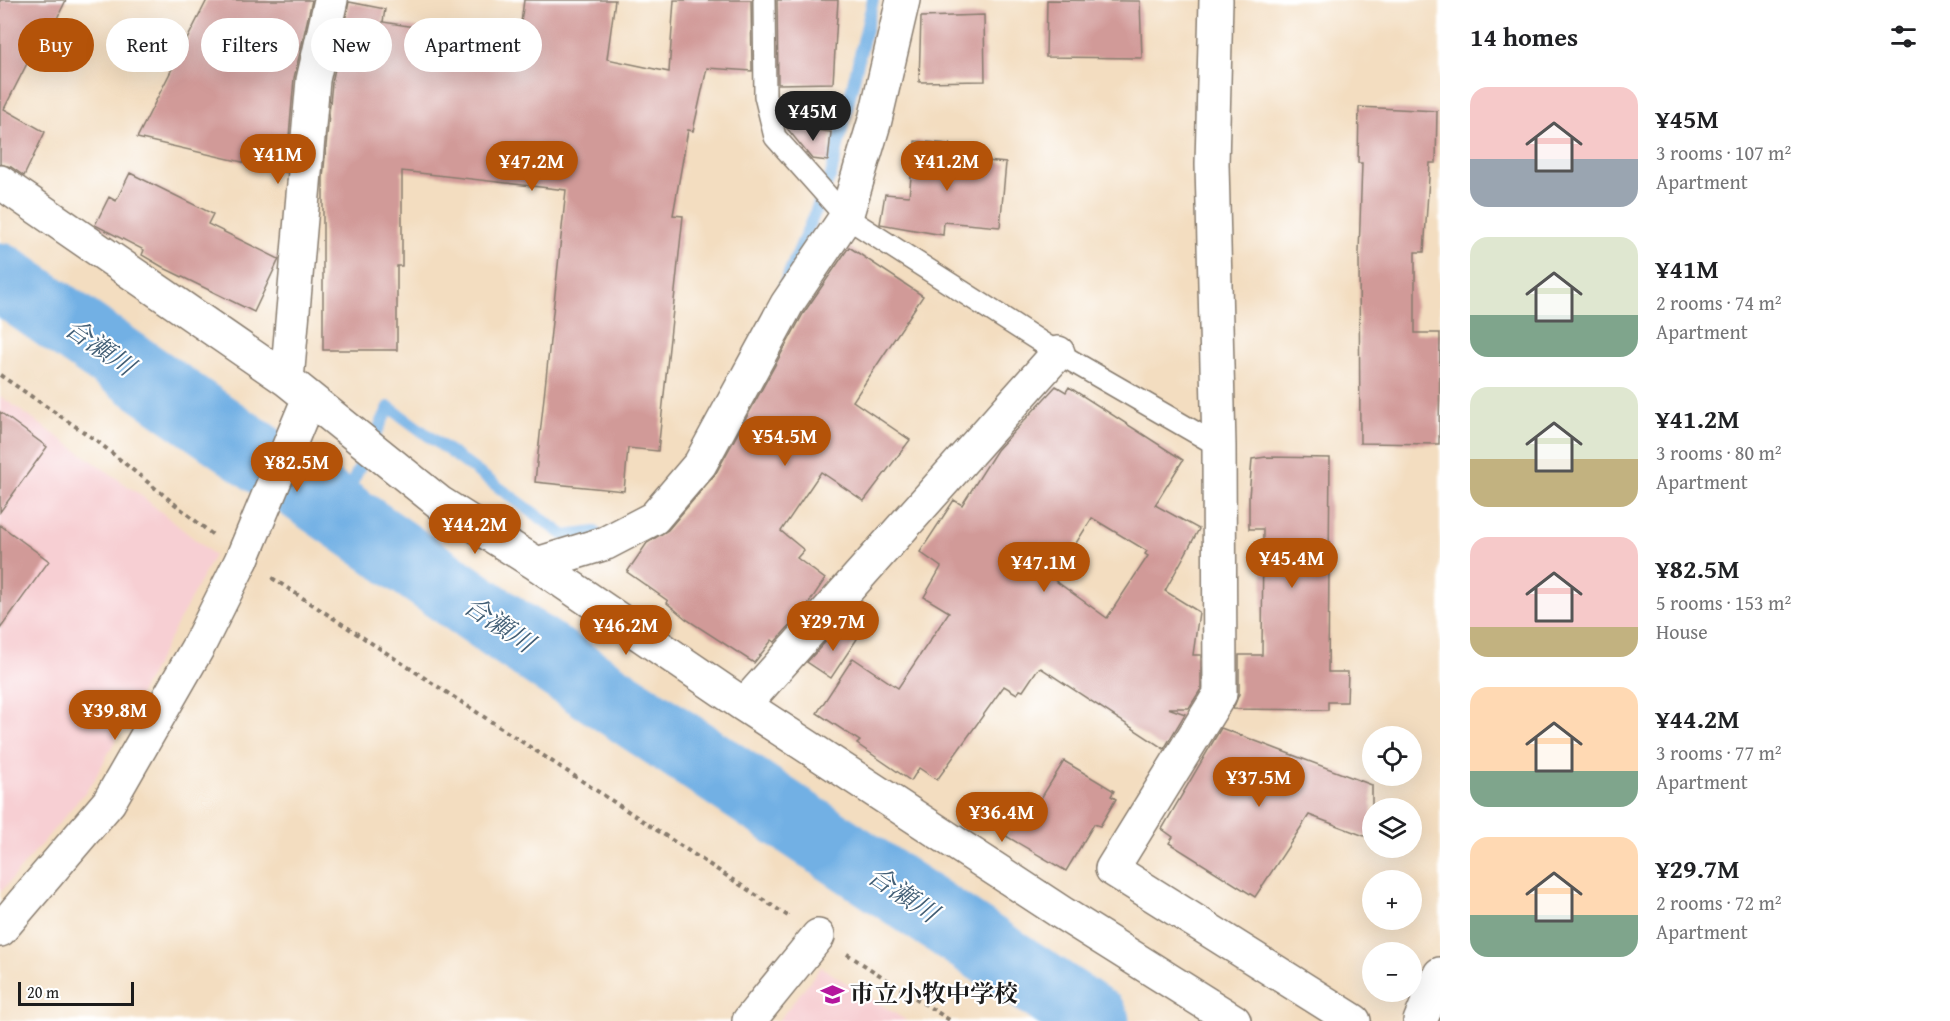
<!DOCTYPE html>
<html lang="en">
<head>
<meta charset="utf-8">
<style>
  :root { --surface:#fff; --page:#f2f2f2; --text:#202124; --muted:#757577; --accent:#b45309 }
  body { margin:0; font-family:"Gentium Book Plus","Noto Serif JP",serif; background:var(--page); color:var(--text); height:100vh; display:flex; flex-direction:column; font-size:22px; white-space:nowrap }
  * { box-sizing:border-box; margin:0 }
  p { font-size:20px; color:var(--muted) }
  .icon { flex:none; width:33px; height:33px; fill:none; stroke:currentColor; stroke-width:2; stroke-linecap:round; stroke-linejoin:round }
  .map { position:relative; flex:1; overflow:hidden }
  .sheet { display:flex; flex-direction:column; background:var(--surface); width:510px }
  .sheet>* { flex:none }
  .guide { position:absolute; left:18px; top:18px; width:570px; height:54px; display:flex; gap:12px }
  .buttons { position:absolute; left:1362px; top:726px; display:grid; gap:12px }
  .buttons a { display:grid; place-items:center; width:60px; height:60px; border-radius:50%; background:var(--surface); box-shadow:0 6px 24px #0002; font-size:30px }
  .scale { position:absolute; left:18px; bottom:15px; width:116px; box-sizing:border-box; padding-left:6px; border:3px solid #1c1c1c; border-top:0; font-size:16px; line-height:21px; white-space:nowrap; color:#1c1c1c; -webkit-text-stroke:4px #fff; paint-order:stroke }
  .price { position:absolute; translate:-50% -51px; padding:0 14px; border-radius:21px; background:var(--accent); color:#fff; font-size:20px; line-height:39px; filter:drop-shadow(0 2px 3px #0008) }
  .price::after { content:''; position:absolute; left:50%; top:36px; width:18px; height:14px; margin-left:-9px; background:inherit; clip-path:polygon(0 0,100% 0,50% 100%) }
  .price.on { background:#222; color:#fff }
  ul { padding:0; list-style:none }
  li { display:flex; align-items:center; gap:18px; height:150px; padding:0 30px }
  li span { display:grid; place-items:center; flex:none; width:168px; height:120px; border-radius:18px; color:#555 }
  li>.icon { margin-inline-start:auto }
  span .icon { width:72px; height:72px; fill:#fffc; stroke-width:1 }
  li b { font-size:26px }
  h2 { display:flex; justify-content:space-between; align-items:center; height:72px; padding:0 30px; font-size:26px }
  .tag { padding:0 21px; border-radius:27px; background:var(--surface); box-shadow:0 6px 24px #0002; font-size:21px; line-height:54px }
  .tag.on { background:var(--accent); color:#fff }
  main { display:flex; flex:1; min-height:0 }
  .map>svg:first-child { display:block }
  .built { fill:#f7cfd3 }
  .lines { fill:none; stroke-linecap:round; stroke-linejoin:round }
  .stream { stroke:#72b0e4; stroke-width:12 }
  .river { stroke:#72b0e4; stroke-width:69 }
  .building { fill:#d19a98; fill-rule:evenodd }
  .lane-casing { stroke:#887c6e; stroke-width:24 }
  .street-casing { stroke:#887c6e; stroke-width:36 }
  .secondary-casing { stroke:#887c6e; stroke-width:36 }
  .path { stroke:#887c6e; stroke-width:4; stroke-dasharray:4.5 4.5; stroke-linecap:butt }
  .lane { stroke:#fff; stroke-width:21 }
  .street { stroke:#fff; stroke-width:33 }
  .secondary { stroke:#fff; stroke-width:33 }
  .labels { text-anchor:middle; stroke-width:4.5; stroke-linejoin:round; paint-order:stroke }
  .poi-label { font-size:24px; font-weight:bold; fill:#1c1c1c; stroke:#fff; text-anchor:start }
  .water-label { font-size:26px; font-style:italic; fill:#435f76; stroke:#fff }
</style>
</head>
<body>
<main>
<div class="map">
<svg width="1440" height="1021" viewBox="0 0 1440 1021">
  <rect width="100%" height="100%" fill="#fff"/>
  <filter id="ink" filterUnits="userSpaceOnUse"><feTurbulence type="fractalNoise" baseFrequency=".0167" numOctaves="2"/><feDisplacementMap in="SourceGraphic" scale="12" xChannelSelector="R" yChannelSelector="G"/><feConvolveMatrix kernelMatrix="1 2 1 2 8 2 1 2 1" color-interpolation-filters="sRGB"/></filter>
  <filter id="wash" filterUnits="userSpaceOnUse"><feTurbulence type="fractalNoise" baseFrequency=".008" numOctaves="4" result="noise"/><feDisplacementMap in="SourceGraphic" scale="24" xChannelSelector="R" yChannelSelector="G"/><feGaussianBlur stdDeviation="1.35" result="paint"/><feColorMatrix in="noise" values="0 0 0 0 0 0 0 0 0 0 0 0 0 0 0 0 0 1.4 0 .05"/><feComposite in="paint" operator="in"/></filter>
  <g filter="url(#wash)">
    <rect width="100%" height="100%" fill="#f3ddc0"/>
    <!-- built -->
    <path class="built" d="M 0,396 L 139,494 L 214,555 L 92,784 L 0,893 Z
      M 821,967 L 907,1021 L 778,1021 Z"/>
    <g class="lines">
      <!-- stream -->
      <path class="stream" d="M 784,285 L 831,175 L 873,0
        M 338,512 L 389,407 L 565,536 L 595,532"/>
      <!-- river -->
      <path class="river" d="M 0,277 L 506,629 L 1095,1021"/>
    </g>
    <g id="blocks">
      <!-- building -->
      <path class="building" d="M 0,0 L 66,0 L 44,45 L 38,42 L 4,109 L 45,132 L 24,176 L 11,167 L 0,164 Z
        M 207,0 L 312,0 L 294,78 L 286,172 L 137,138 Z
        M 524,0 L 615,0 L 607,59 L 669,72 L 674,0 L 751,0 L 752,71 L 707,68 L 693,131 L 688,130 L 673,215 L 683,216 L 658,451 L 628,448 L 624,491 L 535,482 L 566,190 L 402,171 L 402,266 L 397,266 L 397,350 L 323,350 L 323,178 L 332,83 L 349,2 L 385,9 L 383,22 L 483,38 L 483,33 L 519,38 Z
        M 777,0 L 838,0 L 833,83 L 778,84 Z
        M 1047,0 L 1140,1 L 1142,58 L 1046,57 Z
        M 984,15 L 985,81 L 919,82 L 921,17 Z
        M 1359,107 L 1437,111 L 1436,163 L 1430,163 L 1424,252 L 1415,252 L 1415,333 L 1440,333 L 1439,444 L 1360,443 L 1359,253 L 1362,163 L 1358,163 Z
        M 786,127 L 831,132 L 828,161 L 812,159 Z
        M 915,141 L 950,144 L 948,157 L 1006,163 L 1000,227 L 944,222 L 943,235 L 880,224 L 885,194 L 909,196 Z
        M 130,173 L 213,214 L 208,224 L 279,259 L 254,312 L 166,269 L 142,255 L 144,250 L 95,225 L 109,197 L 116,201 Z
        M 849,247 L 923,296 L 853,401 L 910,440 L 864,501 L 821,472 L 781,531 L 804,550 L 797,558 L 825,579 L 807,606 L 775,642 L 772,640 L 754,663 L 686,619 L 667,603 L 668,601 L 627,572 L 647,543 L 668,530 L 716,473 L 803,314 Z
        M 1056,386 L 1066,392 L 1069,387 L 1183,460 L 1155,505 L 1199,529 L 1165,591 L 1199,612 L 1193,655 L 1201,655 L 1201,689 L 1189,708 L 1168,708 L 1185,714 L 1164,749 L 1041,668 L 1037,670 L 1023,691 L 1020,690 L 1017,694 L 1004,686 L 937,780 L 919,768 L 911,781 L 857,744 L 860,741 L 817,713 L 853,658 L 898,688 L 949,612 L 924,597 L 941,567 L 920,552 L 954,500 L 962,505 L 997,450 ZM 1092,518 L 1147,551 L 1145,554 L 1148,556 L 1107,618 L 1053,579 Z
        M 0,412 L 47,447 L 0,512 Z
        M 1266,457 L 1330,458 L 1328,672 L 1348,672 L 1347,702 L 1328,702 L 1328,710 L 1233,709 L 1239,694 L 1239,655 L 1262,655 L 1263,529 L 1249,529 L 1249,497 L 1252,459 Z
        M 0,525 L 49,561 L 0,629 Z
        M 839,627 L 857,639 L 831,678 L 807,662 Z
        M 1221,728 L 1372,785 L 1372,839 L 1309,815 L 1255,897 L 1169,843 L 1173,837 L 1162,829 Z
        M 1064,761 L 1114,791 L 1111,796 L 1116,799 L 1100,826 L 1094,824 L 1066,871 L 1006,836 L 1031,794 L 1040,800 Z"/>
    </g>
  </g>
  <g filter="url(#ink)">
    <use href="#blocks" fill-opacity="0" stroke="#887c6e" stroke-width="1.5"/>
    <g class="lines">
      <defs>
        <path id="lane" d="M 764,0 L 765,96 L 775,137 L 846,217 L 1058,353 L 1219,446"/>
        <path id="street" d="M 1216,0 L 1212,164 L 1219,446 L 1220,694 L 1112,869 L 1354,1021
          M 0,182 L 287,380 L 440,503 L 537,564 L 744,705 L 1062,913 L 1234,1021
          M 287,380 L 313,80 L 331,0
          M 242,559 L 309,398
          M 537,564 L 606,543 L 654,518 L 700,464 L 787,304 L 846,217 L 875,120 L 903,0
          M 744,705 L 1058,353
          M 749,1021 L 818,936
          M 1420,1021 L 1440,974"/>
        <path id="secondary" d="M 0,930 L 109,802 L 198,647 L 242,559"/>
      </defs>
      <!-- lane casing -->
      <use href="#lane" class="lane-casing"/>
      <!-- street casing -->
      <use href="#street" class="street-casing"/>
      <!-- secondary casing -->
      <use href="#secondary" class="secondary-casing"/>
      <!-- path -->
      <path class="path" d="M 0,375 L 97,441 L 213,535
        M 272,578 L 788,916
        M 847,954 L 951,1021"/>
      <!-- lane -->
      <use href="#lane" class="lane"/>
      <!-- street -->
      <use href="#street" class="street"/>
      <!-- secondary -->
      <use href="#secondary" class="secondary"/>
    </g>
  </g>
  <!-- icons -->
  <defs>
    <symbol id="school-bare" viewBox="-9 -9 18 18"><path d="M0-5L7-2L0 1L-7-2ZM-4 1L0 2.5L4 1V4Q0 6-4 4Z" fill="#b5179e" stroke="#fff" stroke-width="2.5" paint-order="stroke"/></symbol>
  </defs>
  <g fill-rule="evenodd">
    <use href="#school-bare" x="816" y="978" width="33" height="33"/>
  </g>
  <g class="labels">
    <!-- poi labels -->
    <g class="poi-label">
      <text x="850" y="1002">市立小牧中学校</text>
    </g>
    <!-- water labels -->
    <g class="water-label">
      <text transform="translate(100 347) rotate(35)" y="9">合瀬川</text>
      <text transform="translate(499 624) rotate(34)" y="9">合瀬川</text>
      <text transform="translate(903 894) rotate(34)" y="9">合瀬川</text>
    </g>
  </g>
</svg>
<div class="buttons">
<a><svg class="icon" aria-label="locate" viewBox="0 0 24 24"><circle cx="12" cy="12" r="6"/><path d="M12 2v4M12 18v4M2 12h4M18 12h4"/></svg></a>
<a><svg class="icon" aria-label="layers" viewBox="0 0 24 24"><path d="M12 4l9 5-9 5-9-5zM3 14l9 5 9-5"/></svg></a>
<a>+</a>
<a>−</a>
</div>
<div class="scale">20 m</div>
<b class="price on" style="left:813px;top:142px">¥45M</b>
<b class="price" style="left:278px;top:185px">¥41M</b>
<b class="price" style="left:532px;top:192px">¥47.2M</b>
<b class="price" style="left:947px;top:192px">¥41.2M</b>
<b class="price" style="left:785px;top:467px">¥54.5M</b>
<b class="price" style="left:297px;top:493px">¥82.5M</b>
<b class="price" style="left:475px;top:555px">¥44.2M</b>
<b class="price" style="left:1292px;top:589px">¥45.4M</b>
<b class="price" style="left:1044px;top:593px">¥47.1M</b>
<b class="price" style="left:833px;top:652px">¥29.7M</b>
<b class="price" style="left:626px;top:656px">¥46.2M</b>
<b class="price" style="left:115px;top:741px">¥39.8M</b>
<b class="price" style="left:1259px;top:808px">¥37.5M</b>
<b class="price" style="left:1002px;top:843px">¥36.4M</b>
<div class="guide">
<a class="tag on">Buy</a>
<a class="tag">Rent</a>
<a class="tag">Filters</a>
<a class="tag">New</a>
<a class="tag">Apartment</a>
</div>
</div>
<section class="sheet">
<h2>14 homes<svg class="icon" aria-label="filters" viewBox="0 0 24 24"><path d="M4 7h16M4 17h16"/><circle cx="9" cy="7" r="2"/><circle cx="15" cy="17" r="2"/></svg></h2>
<ul>
<li><span style="background:linear-gradient(#f6c9c9 60%,#9aa5b1 0)"><svg class="icon" aria-label="home" viewBox="0 0 24 24"><path d="M3 11l9-7 9 7M6 9v11h12V9"/></svg></span><div><b>¥45M</b><p>3 rooms · 107 m²</p><p>Apartment</p></div></li>
<li><span style="background:linear-gradient(#dfe7d0 65%,#7fa58c 0)"><svg class="icon" aria-label="home" viewBox="0 0 24 24"><path d="M3 11l9-7 9 7M6 9v11h12V9"/></svg></span><div><b>¥41M</b><p>2 rooms · 74 m²</p><p>Apartment</p></div></li>
<li><span style="background:linear-gradient(#dfe7d0 60%,#c2b280 0)"><svg class="icon" aria-label="home" viewBox="0 0 24 24"><path d="M3 11l9-7 9 7M6 9v11h12V9"/></svg></span><div><b>¥41.2M</b><p>3 rooms · 80 m²</p><p>Apartment</p></div></li>
<li><span style="background:linear-gradient(#f6c9c9 75%,#c2b280 0)"><svg class="icon" aria-label="home" viewBox="0 0 24 24"><path d="M3 11l9-7 9 7M6 9v11h12V9"/></svg></span><div><b>¥82.5M</b><p>5 rooms · 153 m²</p><p>House</p></div></li>
<li><span style="background:linear-gradient(#ffd9b3 70%,#7fa58c 0)"><svg class="icon" aria-label="home" viewBox="0 0 24 24"><path d="M3 11l9-7 9 7M6 9v11h12V9"/></svg></span><div><b>¥44.2M</b><p>3 rooms · 77 m²</p><p>Apartment</p></div></li>
<li><span style="background:linear-gradient(#ffd9b3 65%,#7fa58c 0)"><svg class="icon" aria-label="home" viewBox="0 0 24 24"><path d="M3 11l9-7 9 7M6 9v11h12V9"/></svg></span><div><b>¥29.7M</b><p>2 rooms · 72 m²</p><p>Apartment</p></div></li>
</ul>
</section>
</main>
</body>
</html>
